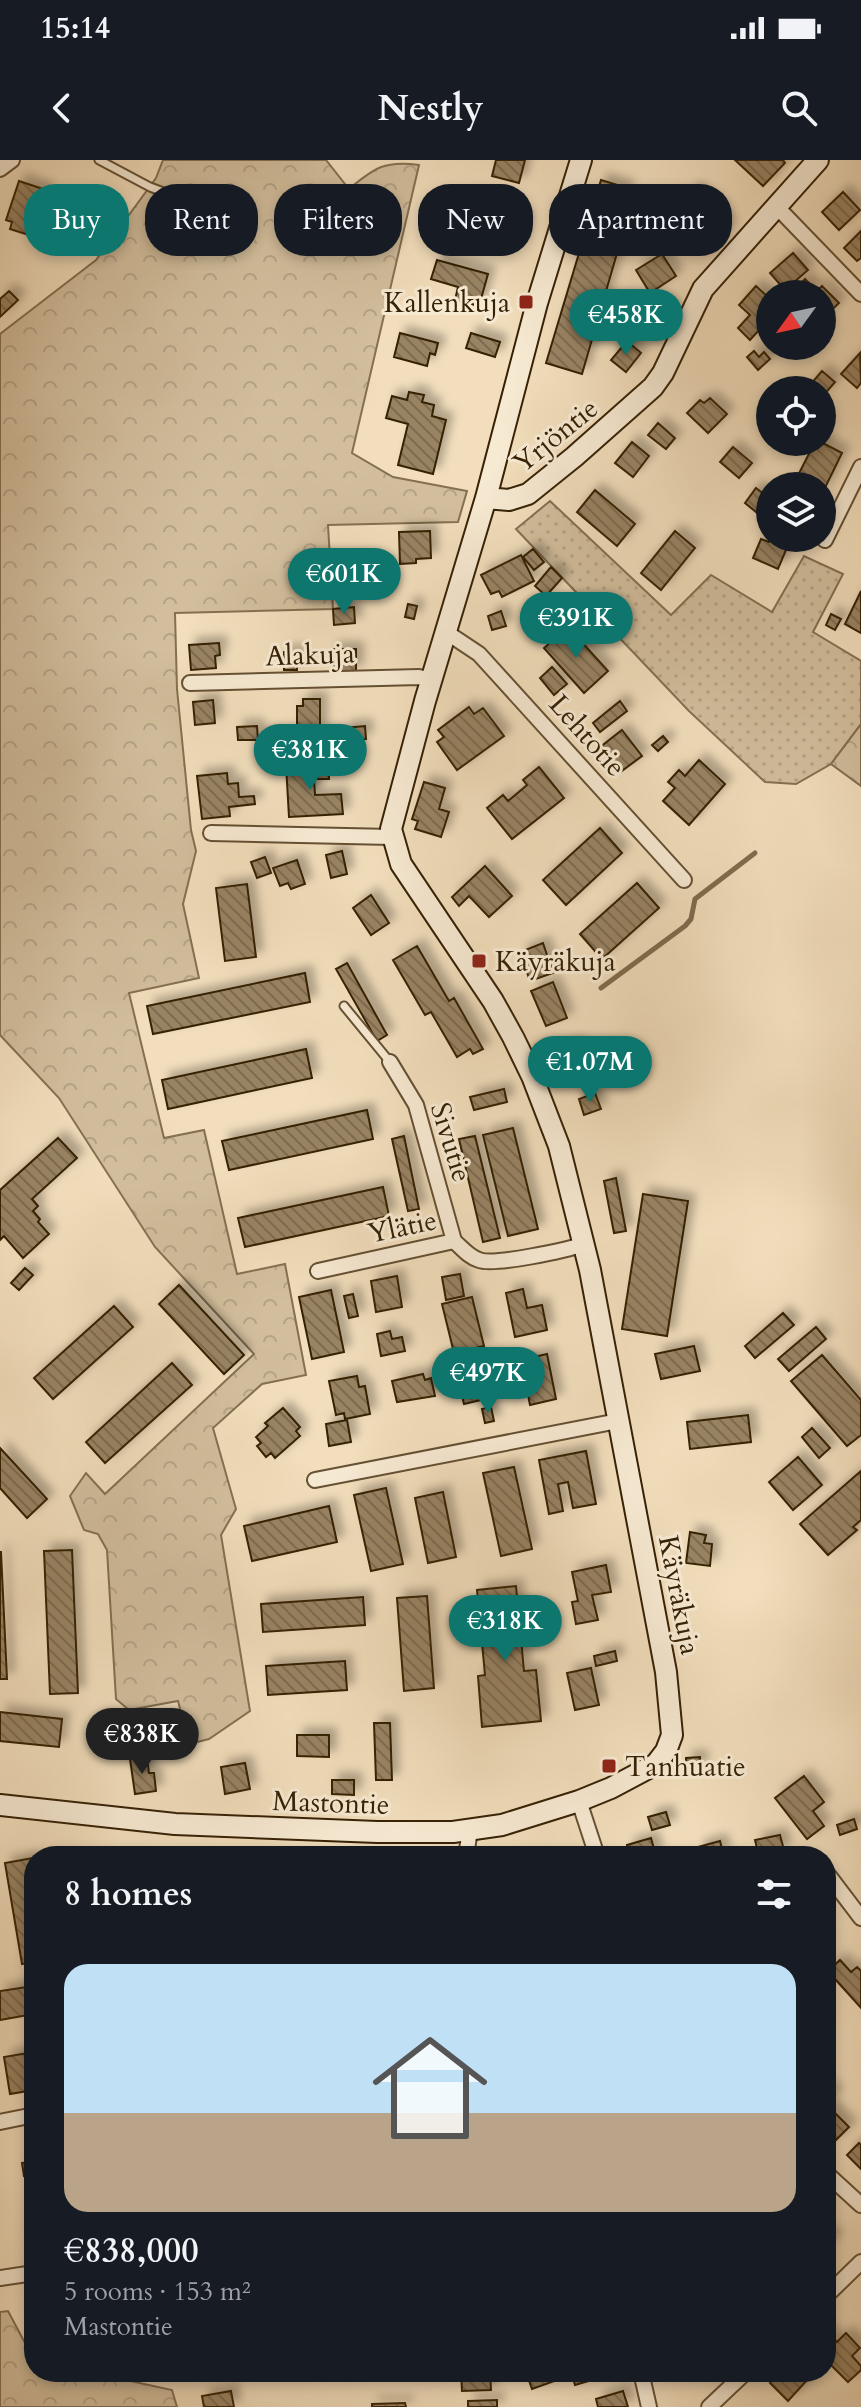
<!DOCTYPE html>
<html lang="en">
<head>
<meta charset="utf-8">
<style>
  :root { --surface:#171b24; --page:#242831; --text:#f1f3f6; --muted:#9ea1a6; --line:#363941; --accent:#0f766e }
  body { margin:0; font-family:Cardo,serif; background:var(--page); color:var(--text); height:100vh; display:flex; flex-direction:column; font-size:30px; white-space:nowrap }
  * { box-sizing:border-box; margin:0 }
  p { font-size:26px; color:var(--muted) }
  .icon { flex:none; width:44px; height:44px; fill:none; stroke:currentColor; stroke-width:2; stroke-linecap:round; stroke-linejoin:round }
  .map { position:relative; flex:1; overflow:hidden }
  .panel { position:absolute; left:24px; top:1686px; width:812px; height:536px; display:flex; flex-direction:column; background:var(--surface); border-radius:32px; box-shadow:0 4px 12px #0003 }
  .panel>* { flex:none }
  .top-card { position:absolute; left:24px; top:24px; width:814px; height:72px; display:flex; gap:16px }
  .needle { width:52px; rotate:237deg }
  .buttons { position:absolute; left:756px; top:120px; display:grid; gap:16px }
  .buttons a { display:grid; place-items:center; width:80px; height:80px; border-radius:50%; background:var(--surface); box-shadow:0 4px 12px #0003; font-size:40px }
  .price { position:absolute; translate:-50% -68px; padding:0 18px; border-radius:28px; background:var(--accent); color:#fff; font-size:26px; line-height:52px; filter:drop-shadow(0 2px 4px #0008) }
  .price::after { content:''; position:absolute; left:50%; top:48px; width:24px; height:18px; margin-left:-12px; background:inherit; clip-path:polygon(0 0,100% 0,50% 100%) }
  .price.on { background:#222; color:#fff }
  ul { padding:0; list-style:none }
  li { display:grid; align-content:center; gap:16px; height:424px; padding:0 40px }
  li+li { border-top:2px solid var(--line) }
  li span { display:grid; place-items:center; height:248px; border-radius:24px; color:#555 }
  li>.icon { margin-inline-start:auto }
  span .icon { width:144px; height:144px; fill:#fffc; stroke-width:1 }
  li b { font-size:34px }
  h2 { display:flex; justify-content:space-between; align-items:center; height:96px; padding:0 40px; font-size:34px }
  .chip { padding:0 28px; border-radius:32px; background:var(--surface); box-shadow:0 4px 12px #0003; font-size:28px; line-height:72px }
  .chip.on { background:var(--accent); color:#fff }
  .status { display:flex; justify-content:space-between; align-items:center; height:56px; padding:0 40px; background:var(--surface); direction:ltr }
  .status svg { height:22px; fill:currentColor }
  header { display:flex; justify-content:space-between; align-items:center; height:104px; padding:0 40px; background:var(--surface); font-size:36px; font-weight:800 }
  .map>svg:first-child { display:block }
  .green { fill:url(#green-dots); stroke:#847051; stroke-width:2 }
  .forest { fill:url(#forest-crowns); stroke:#847051; stroke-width:2 }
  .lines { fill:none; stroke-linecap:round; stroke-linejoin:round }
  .stream { stroke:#806c4e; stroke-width:5 }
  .building { fill:url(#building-back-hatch); stroke:#362105; stroke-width:2; filter:url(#shadow) }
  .lane-casing { stroke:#655033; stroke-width:11 }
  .street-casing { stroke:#655033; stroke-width:18 }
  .secondary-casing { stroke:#362105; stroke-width:24 }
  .lane { stroke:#f7ead3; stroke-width:7 }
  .street { stroke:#f7ead3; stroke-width:14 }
  .secondary { stroke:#f7ead3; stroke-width:20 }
  .poi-dot { fill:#8f2418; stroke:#f7ead3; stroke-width:3 }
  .labels { text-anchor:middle; stroke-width:6; stroke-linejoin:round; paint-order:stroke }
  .poi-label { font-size:28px; fill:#362105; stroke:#f7ead3; text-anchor:start }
  .street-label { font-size:28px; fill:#362105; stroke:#f7ead3 }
</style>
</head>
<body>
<div class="status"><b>15:14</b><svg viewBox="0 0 49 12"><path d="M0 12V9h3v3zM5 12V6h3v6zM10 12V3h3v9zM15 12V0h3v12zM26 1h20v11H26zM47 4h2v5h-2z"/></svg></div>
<header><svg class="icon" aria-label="back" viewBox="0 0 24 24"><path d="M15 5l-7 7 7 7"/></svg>Nestly<svg class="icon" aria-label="search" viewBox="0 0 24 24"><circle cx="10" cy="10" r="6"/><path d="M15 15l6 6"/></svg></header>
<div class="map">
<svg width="861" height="2247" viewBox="0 0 861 2247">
  <defs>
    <pattern id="green-dots" width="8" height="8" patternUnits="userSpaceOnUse" patternTransform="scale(2)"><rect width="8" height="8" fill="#d2be9d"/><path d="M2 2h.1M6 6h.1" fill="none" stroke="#b5a386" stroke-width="1.8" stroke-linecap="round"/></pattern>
    <pattern id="forest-crowns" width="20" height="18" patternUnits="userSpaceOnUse" patternTransform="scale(2)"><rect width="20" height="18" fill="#d2be9d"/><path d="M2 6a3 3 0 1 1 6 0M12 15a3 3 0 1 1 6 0" fill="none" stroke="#b5a386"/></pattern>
    <pattern id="building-back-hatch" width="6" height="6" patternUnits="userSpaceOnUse" patternTransform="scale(2)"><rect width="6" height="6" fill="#988364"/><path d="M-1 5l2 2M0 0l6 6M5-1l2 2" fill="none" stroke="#7d6b50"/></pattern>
    <filter id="shadow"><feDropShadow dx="7" dy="-7" stdDeviation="4" flood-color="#0004"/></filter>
  </defs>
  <rect width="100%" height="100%" fill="#f2debc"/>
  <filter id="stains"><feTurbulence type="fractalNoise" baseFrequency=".0025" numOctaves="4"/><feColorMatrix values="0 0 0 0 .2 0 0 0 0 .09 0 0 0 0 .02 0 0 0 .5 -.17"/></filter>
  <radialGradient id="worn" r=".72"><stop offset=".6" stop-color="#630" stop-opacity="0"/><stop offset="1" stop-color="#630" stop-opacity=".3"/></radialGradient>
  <!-- green -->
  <path class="green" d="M 550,341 L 671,455 L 711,415 L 772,452 L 804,396 L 843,414 L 813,472 L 861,501 L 861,564 L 831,604 L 796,624 L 765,622 L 689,551 L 516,369 Z"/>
  <!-- forest -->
  <path class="forest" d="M 163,0 L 326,0 L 349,29 C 374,8 385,0 419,5 L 352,293 L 393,317 L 467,331 L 458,362 L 328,365 L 333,449 L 175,453 L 177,529 L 191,670 L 196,691 L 183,744 L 199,818 L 129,833 L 164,978 L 204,970 L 237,1114 L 285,1104 L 306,1215 L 262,1224 L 213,1268 L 236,1349 L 221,1375 L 250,1551 L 209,1579 L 189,1584 L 178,1541 L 129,1550 L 116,1539 L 107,1390 L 98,1374 L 84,1370 L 70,1336 L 86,1313 L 105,1334 L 254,1194 L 155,1087 L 59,938 L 0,875 L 0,174 L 96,100 L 156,18 Z
    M 861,564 L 861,626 L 831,604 Z
    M 8,2151 L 34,2200 L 34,2212 L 89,2212 L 172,2230 L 177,2247 L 0,2247 L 0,2152 Z"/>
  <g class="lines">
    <!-- stream -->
    <path class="stream" d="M 601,828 L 685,766 L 691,759 L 695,739 L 755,693"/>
  </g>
  <!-- building -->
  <path class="building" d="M 496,0 L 525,0 L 519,23 L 492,16 Z
    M 735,0 L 783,0 L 785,3 L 763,26 Z
    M 601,20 L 627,28 L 613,73 L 622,76 L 582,214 L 546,203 Z
    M 19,21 L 46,30 L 32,76 L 10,69 L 12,62 L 6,60 Z
    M 694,29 L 723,55 L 720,58 L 728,66 L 712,84 L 686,61 L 690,57 L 678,46 Z
    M 843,32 L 860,50 L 839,70 L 822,52 Z
    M 469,37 L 490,42 L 484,66 L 456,58 L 459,44 L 466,46 Z
    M 507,55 L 526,60 L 520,84 L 501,80 Z
    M 861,71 L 861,98 L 857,101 L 844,88 Z
    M 793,93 L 808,110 L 785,130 L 770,113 Z
    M 662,94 L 676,116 L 650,133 L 636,110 Z
    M 437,100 L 488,114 L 479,146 L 455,140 L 458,127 L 431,119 Z
    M 805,119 L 815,129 L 810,134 L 791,134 Z
    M 756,126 L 770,139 L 770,158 L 750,180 L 738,168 L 750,155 L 739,145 Z
    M 822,126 L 839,143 L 822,159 L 822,134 L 814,134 Z
    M 9,131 L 18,140 L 0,157 L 0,139 Z
    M 400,173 L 438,183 L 435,195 L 430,193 L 427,206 L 394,197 Z
    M 471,173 L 500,182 L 495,197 L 466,188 Z
    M 627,181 L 641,193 L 626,212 L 611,200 Z
    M 754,191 L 759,197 L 764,192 L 770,199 L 758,210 L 747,197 Z
    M 860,193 L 861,223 L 857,228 L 841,214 Z
    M 822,211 L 835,222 L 823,236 L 822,230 L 816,230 L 810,225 Z
    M 409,232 L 424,235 L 422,242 L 434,245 L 432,256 L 446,260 L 433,314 L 398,305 L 408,264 L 386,258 L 392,236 L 407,240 Z
    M 710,238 L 727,254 L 708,273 L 687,253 L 700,240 L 704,243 Z
    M 658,263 L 675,278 L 666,289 L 648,275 Z
    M 632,282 L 649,296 L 633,317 L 615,303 Z
    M 815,282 L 821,282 L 842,293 L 822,334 L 822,326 L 793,325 Z
    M 733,287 L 752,303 L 739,318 L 720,302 Z
    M 756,328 L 770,339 L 770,344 L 761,356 L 745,343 Z
    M 595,330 L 635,364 L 617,386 L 577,352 Z
    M 430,371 L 431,398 L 416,399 L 416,403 L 400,404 L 399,372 Z
    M 675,371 L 695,388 L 661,430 L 641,413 Z
    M 770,378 L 791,378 L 778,409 L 753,398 L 761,379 L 769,382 Z
    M 533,389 L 544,402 L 534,410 L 523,397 Z
    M 521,395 L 534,421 L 502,437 L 499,431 L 491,434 L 481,415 Z
    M 551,407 L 562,418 L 546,436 L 535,426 Z
    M 380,409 L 382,425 L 361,427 L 360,410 Z
    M 861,431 L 861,473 L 845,464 Z
    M 408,444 L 417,446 L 414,459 L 405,457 Z
    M 354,447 L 355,463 L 334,465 L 333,449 Z
    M 501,451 L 506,466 L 492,470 L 488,456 Z
    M 831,454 L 841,459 L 835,470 L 826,465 Z
    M 568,467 L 608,511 L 584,533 L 544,488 Z
    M 219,483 L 220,495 L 215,496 L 216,508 L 191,510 L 189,485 Z
    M 332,489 L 356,489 L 356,511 L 333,512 Z
    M 284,492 L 296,492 L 297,510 L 284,510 Z
    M 552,507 L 567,524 L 554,535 L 540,518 Z
    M 303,539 L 320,539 L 320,574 L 297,573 L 297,546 L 303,546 Z
    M 213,540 L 215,563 L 195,565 L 193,542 Z
    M 620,541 L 627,551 L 600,572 L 593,563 Z
    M 469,547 L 474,554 L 483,548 L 504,576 L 457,610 L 437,582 L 444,577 L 438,570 Z
    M 257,566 L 258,580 L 238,580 L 237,567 Z
    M 365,566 L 366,579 L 346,581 L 344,568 Z
    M 622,570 L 642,596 L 619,613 L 599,588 Z
    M 663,576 L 668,582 L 658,591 L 652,585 Z
    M 699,600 L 725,624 L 689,665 L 663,641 L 675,628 L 668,622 L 679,610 L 685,616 Z
    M 328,603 L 329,619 L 314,619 L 315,635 L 341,634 L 343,654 L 289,657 L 286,605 Z
    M 539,607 L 564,638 L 512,679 L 487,648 L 503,635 L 508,641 L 527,625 L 523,620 Z
    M 227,613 L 228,624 L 238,623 L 239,637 L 254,636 L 255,644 L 229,647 L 230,656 L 202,659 L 197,616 Z
    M 424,622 L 445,628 L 439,649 L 449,652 L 441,677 L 415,669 L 418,661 L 412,659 Z
    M 600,668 L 622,693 L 566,745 L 543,720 Z
    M 342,691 L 347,714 L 331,718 L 326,695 Z
    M 265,697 L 271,713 L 257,718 L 251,702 Z
    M 297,700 L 305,724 L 291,729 L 288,723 L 280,726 L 273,708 Z
    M 485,706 L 512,736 L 489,757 L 469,736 L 459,746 L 452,737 Z
    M 637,723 L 659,748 L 602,799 L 580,774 Z
    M 247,724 L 256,797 L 225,801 L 216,728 Z
    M 371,735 L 389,763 L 371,775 L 353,748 Z
    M 543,783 L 553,813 L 530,821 L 520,792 Z
    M 417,786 L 449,841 L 454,838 L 483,889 L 473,894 L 470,889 L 457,897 L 431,852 L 425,855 L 393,800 Z
    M 347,803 L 387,875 L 377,881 L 336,809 Z
    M 305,813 L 310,842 L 153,874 L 147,846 Z
    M 553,822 L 567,858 L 546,866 L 531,831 Z
    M 576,884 L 584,908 L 561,915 L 553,891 Z
    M 306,889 L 312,918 L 168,949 L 162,920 Z
    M 504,929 L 507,942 L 474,950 L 470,937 Z
    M 595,933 L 601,949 L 584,955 L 579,939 Z
    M 367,950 L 373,979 L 229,1010 L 222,981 Z
    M 513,968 L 538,1069 L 508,1076 L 483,975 Z
    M 404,976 L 419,1049 L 408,1051 L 392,979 Z
    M 475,976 L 500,1078 L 483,1082 L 459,979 Z
    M 58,978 L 77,998 L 32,1039 L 38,1046 L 33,1051 L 40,1059 L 38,1062 L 49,1074 L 23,1098 L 4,1076 L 0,1080 L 0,1030 Z
    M 616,1018 L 626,1071 L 614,1073 L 604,1021 Z
    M 383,1027 L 389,1056 L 245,1087 L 238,1058 Z
    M 643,1034 L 688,1041 L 667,1176 L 622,1169 Z
    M 25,1108 L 33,1115 L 19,1130 L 11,1123 Z
    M 460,1114 L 464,1136 L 446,1140 L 442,1117 Z
    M 397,1116 L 402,1147 L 376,1152 L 371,1121 Z
    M 179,1125 L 244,1195 L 224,1214 L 159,1144 Z
    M 523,1129 L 527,1148 L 542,1145 L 547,1170 L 515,1177 L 506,1133 Z
    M 331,1130 L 344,1192 L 312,1199 L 299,1137 Z
    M 353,1134 L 358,1156 L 349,1158 L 344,1136 Z
    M 472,1137 L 484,1186 L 454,1193 L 442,1144 Z
    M 114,1146 L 133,1167 L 53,1239 L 34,1218 Z
    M 783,1153 L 794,1165 L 755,1198 L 745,1186 Z
    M 816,1167 L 826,1179 L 789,1211 L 778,1199 Z
    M 390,1171 L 392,1179 L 402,1177 L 405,1191 L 381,1196 L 377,1174 Z
    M 694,1186 L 700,1211 L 661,1219 L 655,1194 Z
    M 547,1194 L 556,1239 L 530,1245 L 521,1200 Z
    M 822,1195 L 861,1240 L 861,1275 L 847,1286 L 791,1221 Z
    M 172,1203 L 192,1225 L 105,1303 L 86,1282 Z
    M 500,1206 L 506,1234 L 464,1244 L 457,1216 Z
    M 423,1214 L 425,1220 L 431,1218 L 435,1236 L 397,1242 L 392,1221 Z
    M 357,1216 L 359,1227 L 365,1226 L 370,1254 L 345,1259 L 344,1253 L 336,1255 L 329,1221 Z
    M 491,1247 L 494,1261 L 485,1263 L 482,1249 Z
    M 283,1248 L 300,1267 L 296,1271 L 300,1276 L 275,1298 L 271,1293 L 266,1297 L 257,1286 L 261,1283 L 256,1277 L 268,1266 L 265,1263 Z
    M 748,1255 L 751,1282 L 690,1289 L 687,1262 Z
    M 347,1260 L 351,1282 L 329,1286 L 326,1264 Z
    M 812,1268 L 830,1288 L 819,1298 L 802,1277 Z
    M 0,1288 L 47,1339 L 27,1358 L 0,1328 Z
    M 586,1291 L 596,1344 L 573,1348 L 568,1322 L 558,1324 L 563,1351 L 549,1354 L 539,1300 Z
    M 798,1297 L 822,1325 L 793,1350 L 769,1322 Z
    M 514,1307 L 532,1389 L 501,1396 L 483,1313 Z
    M 861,1311 L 861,1360 L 853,1367 L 857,1370 L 828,1395 L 800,1364 Z
    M 386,1328 L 403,1404 L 371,1411 L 354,1335 Z
    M 443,1332 L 456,1397 L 428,1403 L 415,1338 Z
    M 329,1346 L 337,1382 L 252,1401 L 244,1366 Z
    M 690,1372 L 706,1375 L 704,1383 L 712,1384 L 710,1406 L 686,1403 Z
    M 72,1390 L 78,1533 L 50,1534 L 44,1391 Z
    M 1,1392 L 7,1519 L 0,1519 L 0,1392 Z
    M 606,1405 L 611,1432 L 592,1435 L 598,1460 L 576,1464 L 572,1442 L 578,1441 L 572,1412 Z
    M 516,1426 L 524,1511 L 536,1510 L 541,1561 L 482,1567 L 478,1516 L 485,1515 L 477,1430 Z
    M 427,1436 L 434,1528 L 404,1531 L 397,1438 Z
    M 363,1437 L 365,1465 L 263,1472 L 261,1444 Z
    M 615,1491 L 617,1501 L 596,1506 L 594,1496 Z
    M 345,1501 L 347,1530 L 268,1535 L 266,1506 Z
    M 591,1508 L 599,1545 L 575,1550 L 567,1513 Z
    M 0,1552 L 62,1559 L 59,1587 L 0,1581 Z
    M 169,1560 L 175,1584 L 160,1587 L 155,1563 Z
    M 374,1563 L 390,1563 L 392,1620 L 376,1620 Z
    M 297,1575 L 329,1575 L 329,1597 L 297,1596 Z
    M 147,1597 L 149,1613 L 154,1613 L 156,1631 L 135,1634 L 130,1599 Z
    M 700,1597 L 701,1607 L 686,1608 L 686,1598 Z
    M 245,1603 L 250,1629 L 225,1634 L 221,1607 Z
    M 804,1616 L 824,1642 L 813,1651 L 824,1666 L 807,1679 L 775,1638 Z
    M 332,1620 L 354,1620 L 354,1635 L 332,1634 Z
    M 666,1652 L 670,1665 L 652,1670 L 648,1657 Z
    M 854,1659 L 857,1669 L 840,1675 L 837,1665 Z
    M 780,1675 L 784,1690 L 759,1696 L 755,1680 Z
    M 651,1678 L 656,1696 L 630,1696 L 627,1685 Z
    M 720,1681 L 724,1696 L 700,1696 L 698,1687 Z
    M 33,1698 L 34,1802 L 22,1804 L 5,1703 Z
    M 840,1800 L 851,1812 L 857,1807 L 861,1811 L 861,1848 L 835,1819 L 828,1825 L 826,1823 L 826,1813 Z
    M 34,1826 L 34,1854 L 0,1860 L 0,1831 Z
    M 34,1892 L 34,1930 L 10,1934 L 4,1897 Z
    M 826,1925 L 835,1935 L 826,1944 L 849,1967 L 834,1982 L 826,1974 Z
    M 34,1982 L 34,2014 L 24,2016 L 22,2003 L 34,2001 L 31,1983 Z
    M 859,1983 L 861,1985 L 861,2009 L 847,1995 Z
    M 826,2072 L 835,2078 L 826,2089 Z
    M 826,2170 L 837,2182 L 846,2173 L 860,2188 L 852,2196 L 861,2206 L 861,2210 L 848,2222 L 826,2200 Z
    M 407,2212 L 421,2212 L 421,2220 L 407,2220 Z
    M 461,2212 L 490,2212 L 491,2230 L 462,2231 Z
    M 526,2212 L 561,2212 L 563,2218 L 532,2229 Z
    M 571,2212 L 608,2212 L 609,2215 L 575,2225 Z
    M 780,2212 L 801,2212 L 808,2219 L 788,2241 L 770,2223 Z
    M 231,2231 L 234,2247 L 204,2247 L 202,2236 Z
    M 623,2231 L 628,2247 L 598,2247 L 596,2239 Z
    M 497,2240 L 497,2247 L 468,2247 L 468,2241 Z
    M 405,2243 L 406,2247 L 372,2247 L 372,2244 Z"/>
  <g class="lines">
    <defs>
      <path id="lane" d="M 99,0 L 150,27 L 201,46
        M 344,846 L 390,902"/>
      <path id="street" d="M 0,9 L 12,0
        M 777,47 L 861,134
        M 825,380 L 861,307
        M 446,472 L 479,494 L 684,720
        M 190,523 L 419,517 L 432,520
        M 211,673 L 392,677
        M 390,902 L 416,945 L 454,1081
        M 318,1111 L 454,1081 C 462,1088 469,1097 479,1100 C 494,1106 567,1090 584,1084
        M 315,1320 L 618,1261
        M 579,1641 L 597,1696
        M 466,1696 L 470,1670
        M 826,1712 L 861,1758
        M 0,1962 L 34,1955
        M 826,2013 L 861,2045
        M 0,2118 L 34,2113
        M 826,2136 L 861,2102
        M 641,2212 L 649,2247
        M 709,2247 L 746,2212"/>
      <path id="secondary" d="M 486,338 L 509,340 L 528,334 L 574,297 L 653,227 L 663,213 L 703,129 L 818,0
        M 0,1645 L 175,1664 L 377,1672 L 453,1672 L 502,1665 L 579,1641 L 611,1628 L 656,1604 L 666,1591 L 672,1575 L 666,1512 L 590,1110 L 559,986 L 532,916 L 513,877 L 493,841 L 401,704 L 391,669 L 425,541 L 486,338 L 537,143 L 581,0"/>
    </defs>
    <!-- lane casing -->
    <use href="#lane" class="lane-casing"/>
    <!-- street casing -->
    <use href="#street" class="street-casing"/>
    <!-- secondary casing -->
    <use href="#secondary" class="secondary-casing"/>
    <!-- lane -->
    <use href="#lane" class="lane"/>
    <!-- street -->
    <use href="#street" class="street"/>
    <!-- secondary -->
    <use href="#secondary" class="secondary"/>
  </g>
  <!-- markers -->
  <g class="poi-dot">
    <rect x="518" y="134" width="16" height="16" rx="4"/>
    <rect x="471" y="793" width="16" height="16" rx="4"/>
    <rect x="601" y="1598" width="16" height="16" rx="4"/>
  </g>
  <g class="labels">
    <!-- poi labels -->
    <g class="poi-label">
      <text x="510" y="152" text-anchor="end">Kallenkuja</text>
      <text x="495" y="811">Käyräkuja</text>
      <text x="625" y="1616">Tanhuatie</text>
    </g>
    <!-- street labels -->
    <g class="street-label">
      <text transform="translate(555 275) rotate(-39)" y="10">Yrjöntie</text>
      <text transform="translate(310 494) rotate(-2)" y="10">Alakuja</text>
      <text transform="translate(588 575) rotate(48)" y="10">Lehtotie</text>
      <text transform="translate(452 982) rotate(73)" y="10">Sivutie</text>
      <text transform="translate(402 1066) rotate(-12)" y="10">Ylätie</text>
      <text transform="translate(680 1435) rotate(79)" y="10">Käyräkuja</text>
      <text transform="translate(331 1642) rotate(2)" y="10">Mastontie</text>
    </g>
  </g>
  <rect width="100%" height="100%" filter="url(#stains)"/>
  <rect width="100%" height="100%" fill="url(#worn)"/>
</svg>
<div class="buttons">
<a><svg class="needle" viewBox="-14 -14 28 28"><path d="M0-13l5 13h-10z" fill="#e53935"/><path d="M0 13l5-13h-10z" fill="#9ea1a6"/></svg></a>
<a><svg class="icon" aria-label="locate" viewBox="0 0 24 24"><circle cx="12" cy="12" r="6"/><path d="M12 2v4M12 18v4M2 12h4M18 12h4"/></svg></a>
<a><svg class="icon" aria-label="layers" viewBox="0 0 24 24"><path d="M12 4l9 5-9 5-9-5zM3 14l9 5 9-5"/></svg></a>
</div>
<b class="price" style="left:626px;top:197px">€458K</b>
<b class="price" style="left:344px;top:456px">€601K</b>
<b class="price" style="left:576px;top:500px">€391K</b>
<b class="price" style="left:310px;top:632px">€381K</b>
<b class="price" style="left:590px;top:944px">€1.07M</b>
<b class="price" style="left:488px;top:1255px">€497K</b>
<b class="price" style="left:505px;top:1503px">€318K</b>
<b class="price on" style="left:142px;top:1616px">€838K</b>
<div class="top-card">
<a class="chip on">Buy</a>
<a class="chip">Rent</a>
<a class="chip">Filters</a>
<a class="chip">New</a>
<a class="chip">Apartment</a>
</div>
<section class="panel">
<h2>8 homes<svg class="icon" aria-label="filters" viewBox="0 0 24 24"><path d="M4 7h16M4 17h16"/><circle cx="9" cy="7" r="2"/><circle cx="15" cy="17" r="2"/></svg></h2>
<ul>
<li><span style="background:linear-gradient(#bfe0f5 60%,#b9a48a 0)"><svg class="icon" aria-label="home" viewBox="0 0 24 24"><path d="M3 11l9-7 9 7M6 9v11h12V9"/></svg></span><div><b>€838,000</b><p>5 rooms · 153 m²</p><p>Mastontie</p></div></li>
</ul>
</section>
</div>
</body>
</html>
